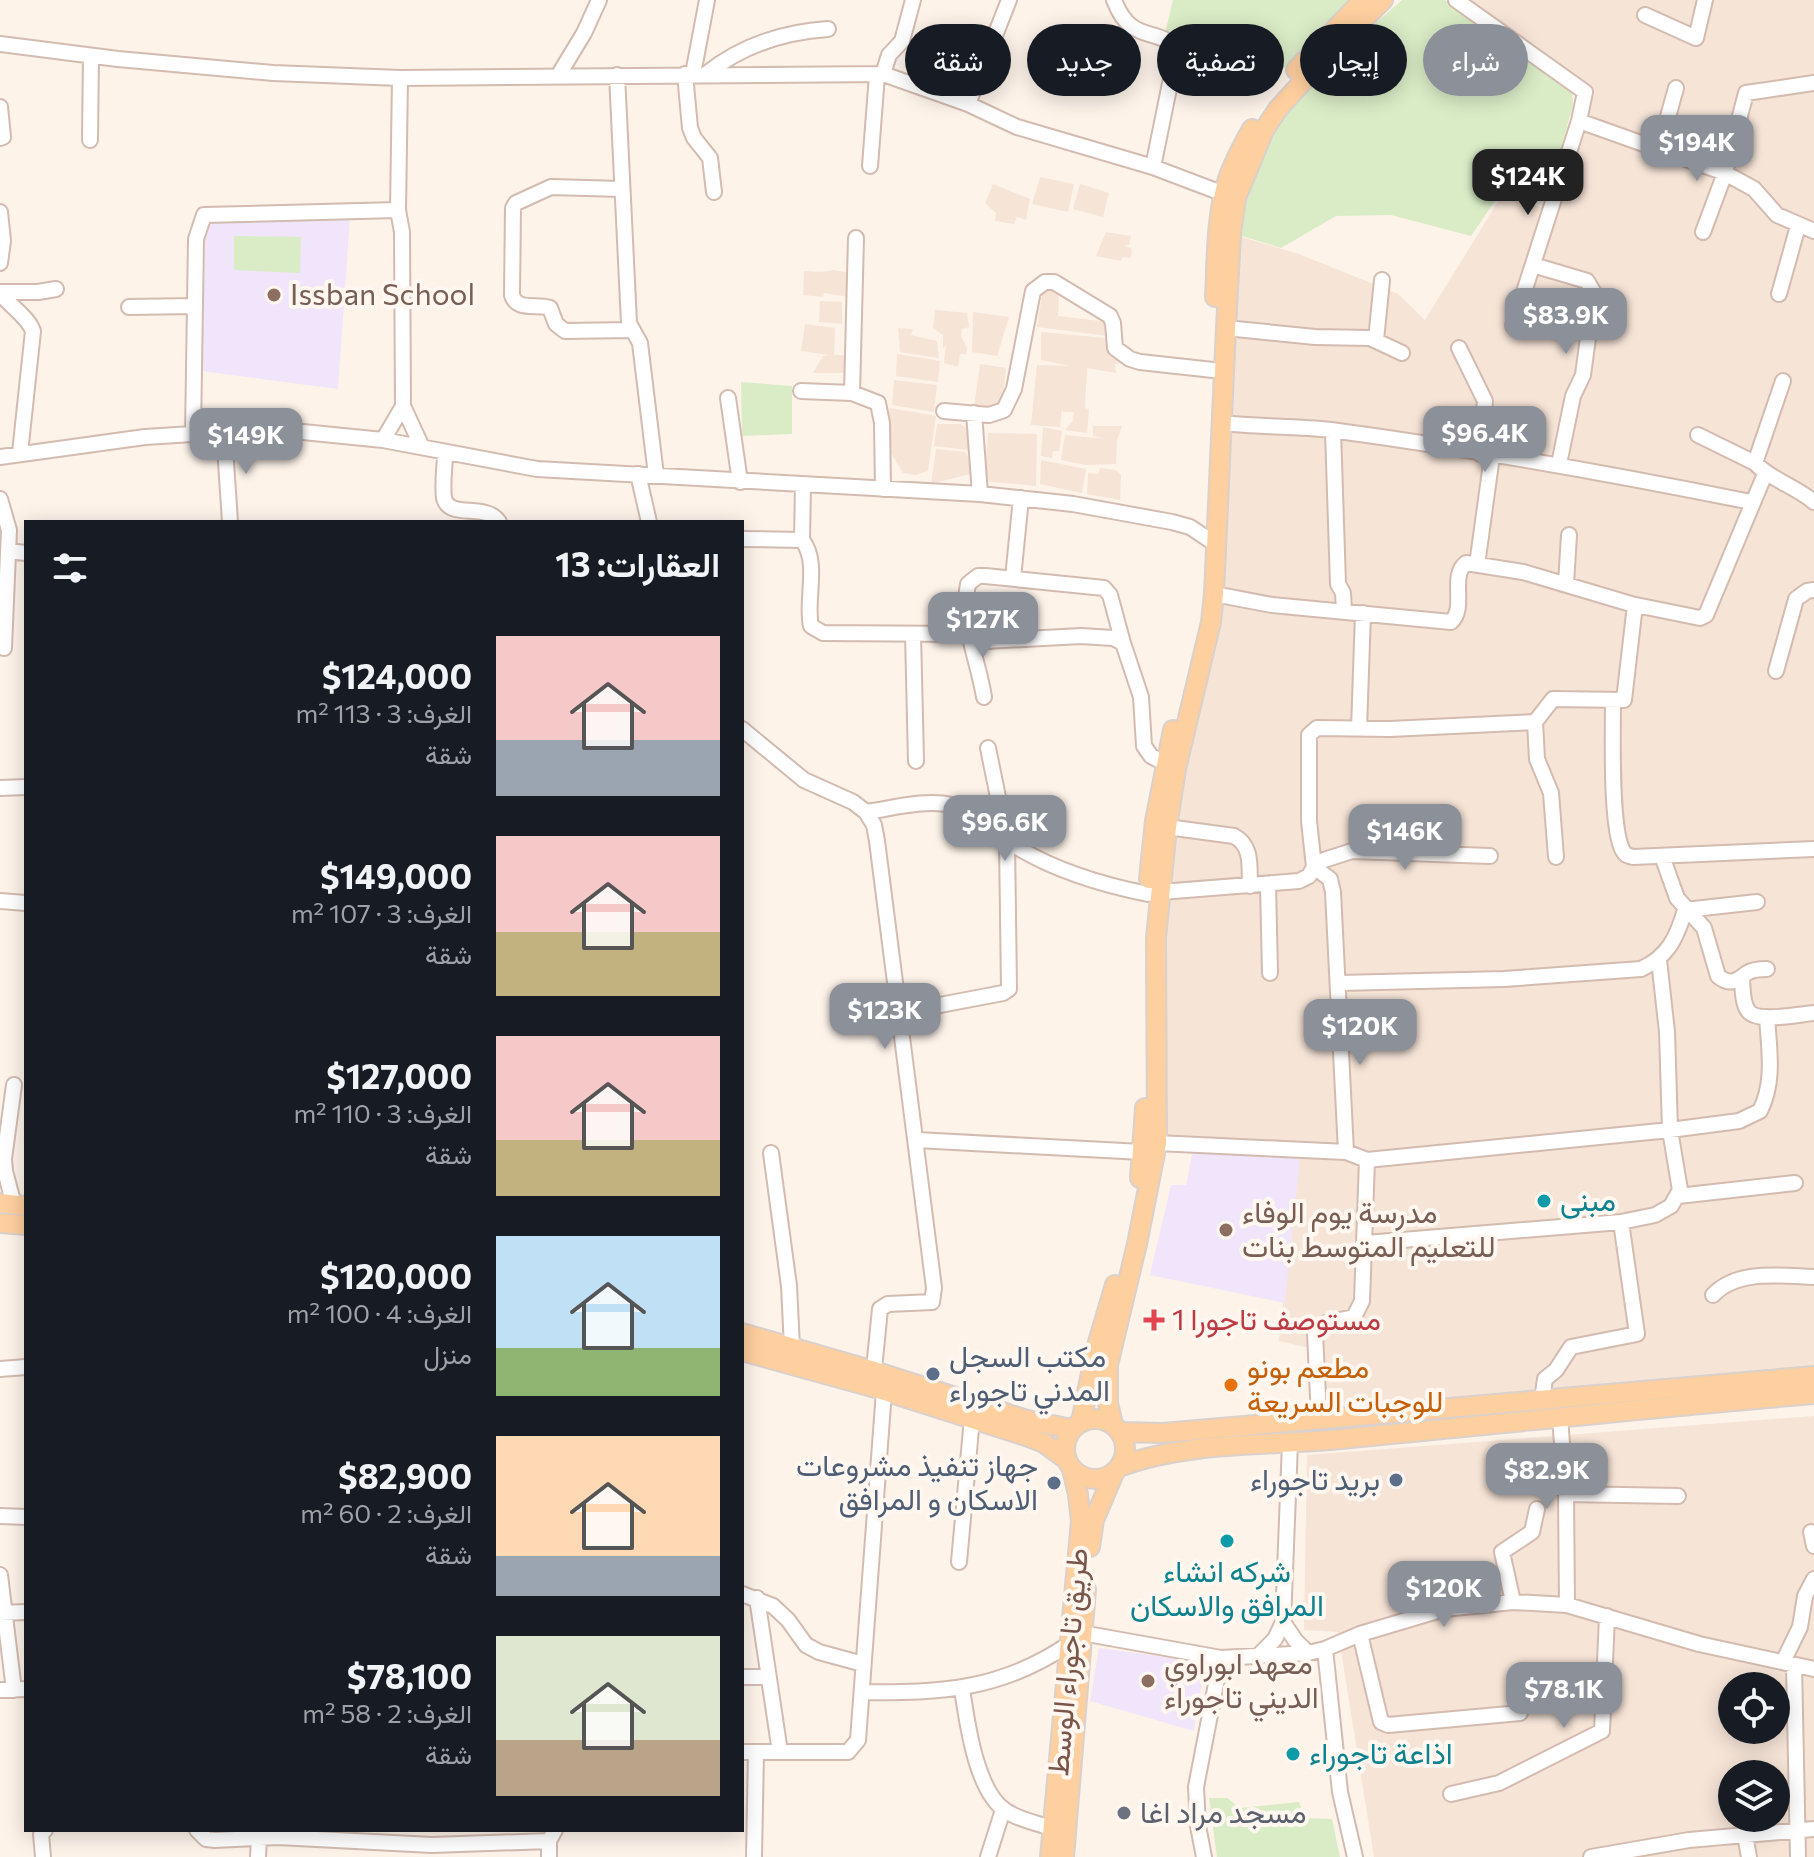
<!DOCTYPE html>
<html lang="ar">
<head>
<meta charset="utf-8">
<style>
  :root { --surface:#171b24; --page:#20242c; --text:#f1f3f6; --muted:#9ea1a6; --accent:#8c9099 }
  body { margin:0; font-family:Commissioner,Vazirmatn,sans-serif; background:var(--page); color:var(--text); direction:rtl; height:100vh; display:flex; flex-direction:column; font-size:30px; white-space:nowrap }
  * { box-sizing:border-box; margin:0 }
  p { font-size:26px; color:var(--muted) }
  .icon { flex:none; width:44px; height:44px; fill:none; stroke:currentColor; stroke-width:2; stroke-linecap:round; stroke-linejoin:round }
  .map { position:relative; flex:1; overflow:hidden; direction:ltr }
  .sheet { position:absolute; left:24px; top:520px; width:720px; height:1312px; display:flex; flex-direction:column; background:var(--surface); border-radius:0px; box-shadow:0 4px 20px #0003; direction:rtl }
  .sheet>* { flex:none }
  .guide { position:absolute; left:768px; top:24px; width:760px; height:72px; direction:rtl; display:flex; gap:16px }
  .tools { position:absolute; left:1718px; top:1672px; display:grid; gap:16px }
  .tools a { display:grid; place-items:center; width:72px; height:72px; border-radius:50%; background:var(--surface); box-shadow:0 4px 20px #0003; font-size:40px }
  .price { position:absolute; translate:-50% -68px; padding:0 18px; border-radius:16px; background:var(--accent); color:#fff; font-size:26px; line-height:52px; filter:drop-shadow(0 2px 4px #0008) }
  .price::after { content:''; position:absolute; left:50%; top:48px; width:24px; height:18px; margin-left:-12px; background:inherit; clip-path:polygon(0 0,100% 0,50% 100%) }
  .price.active { background:#222; color:#fff }
  ul { padding:0; list-style:none }
  li { display:flex; align-items:center; gap:24px; height:200px; padding:0 24px }
  li span { display:grid; place-items:center; flex:none; width:224px; height:160px; border-radius:0px; color:#555 }
  li>.icon { margin-inline-start:auto }
  span .icon { width:96px; height:96px; fill:#fffc; stroke-width:1 }
  li b { font-size:34px }
  h2 { display:flex; justify-content:space-between; align-items:center; height:96px; padding:0 24px; font-size:34px }
  .chip { padding:0 28px; border-radius:36px; background:var(--surface); box-shadow:0 4px 20px #0003; font-size:28px; line-height:72px }
  .chip.active { background:var(--accent); color:#fff }
  .map>svg:first-child { display:block }
  .residential { fill:#f6e4d7; fill-rule:evenodd }
  .education { fill:#f0e5fa }
  .green { fill:#daecc6 }
  .lines { fill:none; stroke-linecap:round; stroke-linejoin:round }
  .minor-casing { stroke:#d3bbb0; stroke-width:18 }
  .major-casing { stroke:#dad0cc; stroke-width:22 }
  .minor { stroke:#fff; stroke-width:14 }
  .major { stroke:#fecf9f; stroke-width:18 }
  .education-dot { fill:#8d6e63; stroke:#fff7f0; stroke-width:3 }
  .culture-dot { fill:#0f9aa8; stroke:#fff7f0; stroke-width:3 }
  .health-dot { fill:#e0444e; stroke:#fff7f0; stroke-width:3 }
  .service-dot { fill:#5c6f8a; stroke:#fff7f0; stroke-width:3 }
  .food-dot { fill:#e8710a; stroke:#fff7f0; stroke-width:3 }
  .worship-dot { fill:#6b7280; stroke:#fff7f0; stroke-width:3 }
  .labels { text-anchor:middle; stroke-width:8; stroke-linejoin:round; paint-order:stroke }
  .education-label { font-size:30px; fill:#785e54; stroke:#fff7f0; text-anchor:start }
  .culture-label { font-size:30px; fill:#0d838f; stroke:#fff7f0; text-anchor:start }
  .health-label { font-size:30px; fill:#be3a42; stroke:#fff7f0; text-anchor:start }
  .service-label { font-size:30px; fill:#4e5e75; stroke:#fff7f0; text-anchor:end }
  .food-label { font-size:30px; fill:#c56008; stroke:#fff7f0; text-anchor:start }
  .street-label { font-size:30px; fill:#7a564a; stroke:#fff7f0 }
  .worship-label { font-size:30px; fill:#5b616d; stroke:#fff7f0; text-anchor:start }
</style>
</head>
<body>
<div class="map">
<svg width="1814" height="1857" viewBox="0 0 1814 1857">
  <rect width="100%" height="100%" fill="#fdf3e9"/>
  <!-- residential -->
  <path class="residential" d="M 1456,0 L 1814,0 L 1814,1376 L 1319,1418 L 1314,1349 L 1279,1341 L 1300,1150 L 1157,1143 L 1156,938 L 1200,670 L 1231,234 L 1299,254 L 1398,294 L 1425,320 L 1502,195 L 1550,210 L 1585,94 Z
    M 1040,177 L 1074,184 L 1068,212 L 1032,204 Z
    M 993,184 L 1030,199 L 1026,220 L 1017,217 L 1014,224 L 995,221 L 996,213 L 985,203 Z
    M 1080,184 L 1109,193 L 1103,217 L 1073,209 Z
    M 1106,232 L 1131,236 L 1129,245 L 1123,245 L 1132,249 L 1131,258 L 1122,257 L 1121,261 L 1096,256 Z
    M 833,270 L 851,273 L 850,297 L 824,293 L 823,297 L 803,295 L 804,271 L 822,272 Z
    M 1043,289 L 1059,291 L 1058,316 L 1109,322 L 1108,336 L 1037,327 Z
    M 820,301 L 842,302 L 842,324 L 819,322 Z
    M 935,310 L 967,313 L 969,327 L 962,329 L 961,336 L 967,348 L 966,354 L 960,354 L 958,367 L 944,363 L 946,345 L 943,349 L 943,335 L 933,328 Z
    M 973,312 L 1009,317 L 997,356 L 972,352 Z
    M 805,324 L 835,328 L 834,355 L 844,355 L 844,373 L 813,373 L 823,356 L 829,355 L 801,351 Z
    M 898,328 L 913,329 L 911,335 L 937,341 L 939,358 L 900,352 Z
    M 1041,332 L 1106,338 L 1113,355 L 1121,355 L 1123,363 L 1115,364 L 1116,373 L 1087,368 L 1085,408 L 1089,409 L 1087,433 L 1065,430 L 1073,421 L 1074,412 L 1063,412 L 1062,409 L 1060,427 L 1031,425 L 1037,365 L 1070,366 L 1041,360 Z
    M 897,354 L 940,361 L 938,382 L 896,376 Z
    M 980,364 L 1006,368 L 1002,407 L 974,407 Z
    M 894,380 L 937,385 L 934,412 L 892,405 Z
    M 890,408 L 936,416 L 928,471 L 916,475 L 903,473 L 891,453 L 886,419 Z
    M 937,424 L 961,424 L 975,435 L 969,450 L 934,446 Z
    M 1093,426 L 1122,426 L 1117,440 L 1116,464 L 1086,465 L 1061,460 L 1065,435 L 1107,439 L 1093,436 Z
    M 1043,427 L 1062,431 L 1059,451 L 1053,451 L 1052,458 L 1041,456 Z
    M 988,433 L 1037,434 L 1036,486 L 984,481 Z
    M 936,449 L 966,452 L 974,473 L 931,484 Z
    M 1041,460 L 1086,469 L 1082,493 L 1040,484 Z
    M 1100,468 L 1116,470 L 1121,475 L 1120,500 L 1087,494 L 1088,473 L 1098,474 Z
    M 1814,1416 L 1814,1857 L 1374,1857 L 1338,1632 L 1304,1630 L 1307,1455 ZM 1732,1686 L 1776,1686 L 1776,1730 L 1732,1730 ZM 1732,1774 L 1776,1774 L 1776,1818 L 1732,1818 Z"/>
  <!-- education -->
  <path class="education" d="M 206,218 L 350,218 L 338,389 L 202,371 Z
    M 1193,1150 L 1300,1158 L 1285,1303 L 1150,1275 L 1171,1185 L 1186,1185 Z
    M 1099,1648 L 1205,1662 L 1194,1731 L 1090,1701 Z"/>
  <!-- green -->
  <path class="green" d="M 1173,0 L 1352,0 L 1271,81 L 1257,72 L 1248,86 L 1180,62 L 1183,44 L 1164,38 Z
    M 1402,0 L 1445,0 L 1572,91 L 1573,105 L 1547,199 L 1504,188 L 1471,236 L 1391,215 L 1336,216 L 1281,248 L 1242,236 C 1244,221 1244,203 1249,188 C 1272,108 1342,53 1402,0 Z
    M 234,236 L 301,237 L 300,273 L 234,270 Z
    M 741,382 L 792,386 L 792,434 L 742,436 Z
    M 1209,1798 L 1227,1798 L 1240,1808 L 1299,1802 L 1305,1818 L 1332,1819 L 1340,1857 L 1217,1857 Z"/>
  <g class="lines">
    <defs>
      <path id="minor" d="M 1114,0 C 1131,45 1157,26 1177,49 L 1153,167
        M 1456,0 L 1585,92 L 1579,121 L 1513,326
        M 1645,15 L 1696,38 L 1705,0
        M 0,44 L 118,59 L 273,73 L 400,78 L 883,74 L 968,104 L 1017,127 L 1153,167 L 1232,197
        M 685,74 L 690,128 L 694,138 L 710,158 L 714,192
        M 693,74 L 707,0
        M 706,74 C 741,46 783,32 828,29
        M 883,74 L 889,55 L 902,41 L 913,0
        M 617,75 L 629,323 L 640,343 L 656,475
        M 558,76 L 584,33 L 599,0
        M 400,78 L 398,210 L 402,232 L 403,406 L 422,447
        M 968,104 L 1009,0
        M 0,107 L 3,137 L 0,138
        M 1579,121 L 1725,173 L 1754,189 L 1777,215 L 1814,231
        M 90,140 L 91,56
        M 1659,149 L 1676,88
        M 870,166 L 877,75
        M 621,189 L 551,187 L 516,203 L 513,208 L 512,295 C 517,312 537,303 550,308 L 556,324 L 565,331 L 631,330
        M 0,212 L 3,241 L 0,263
        M 1703,232 L 1725,173 L 1746,93 L 1814,83
        M 1533,265 L 1587,281 L 1594,293 L 1583,375 L 1573,396 L 1559,464
        M 0,292 L 38,292 L 56,289
        M 0,293 C 10,306 28,317 33,331 L 20,453
        M 1779,294 L 1798,226
        M 129,307 L 194,306
        M 1226,328 L 1315,337 L 1370,338 L 1402,353
        M 1376,340 L 1382,280
        M 1459,348 L 1485,401 L 1480,454
        M 1783,381 L 1755,463 C 1770,479 1796,487 1814,502
        M 801,391 L 852,393 L 878,403 L 882,423 L 883,489
        M 852,393 L 856,238
        M 728,398 L 740,482
        M 944,411 L 989,415 L 1004,410 L 1014,389 L 1033,291 L 1045,282 L 1054,282 L 1110,316 L 1113,323 L 1115,348 L 1130,359 L 1140,362 L 1213,370
        M 974,413 L 980,494
        M 1222,423 C 1259,427 1295,426 1331,430 C 1472,449 1612,474 1751,502
        M 1333,431 L 1338,584 L 1343,593 L 1344,611
        M 224,432 L 230,522
        M 193,434 L 196,239 L 204,215 L 398,210
        M 1698,435 L 1755,463
        M 383,440 L 403,406
        M 445,452 C 445,466 442,484 444,498 C 449,520 486,502 499,522
        M 0,457 L 145,437 L 224,432 L 303,432 L 383,440 L 537,469 L 980,494 L 1073,504 L 1172,522 L 1190,527 L 1217,545
        M 638,474 L 649,522
        M 0,499 L 9,530 L 4,648
        M 742,539 L 802,540 L 803,485
        M 802,540 C 820,562 805,600 811,626 L 823,633 L 963,634 L 986,641 L 1081,636 L 1113,638 L 1123,643 L 1141,697 L 1144,746 L 1151,756 L 1172,767
        M 8,551 L 26,553
        M 1477,565 L 1492,456
        M 1013,578 L 1021,498
        M 1566,584 L 1569,535
        M 1214,594 L 1272,605 L 1451,622 C 1467,607 1449,577 1466,563 L 1523,572 L 1631,604 L 1700,618 L 1706,615 L 1765,474
        M 913,634 L 916,761
        M 1776,671 L 1796,599 L 1807,591 L 1814,590
        M 984,697 C 978,659 960,623 968,584 L 978,576 L 985,576 L 1104,588 L 1110,595 L 1123,643
        M 1613,701 C 1613,731 1610,829 1623,851 C 1626,856 1627,855 1633,857 L 1814,849
        M 742,729 L 804,780 L 853,802 L 866,812 L 874,825 L 877,841 L 934,1288 L 932,1302 L 888,1304 L 880,1309 L 873,1379
        M 1359,729 L 1363,613
        M 0,788 L 26,787
        M 866,812 C 894,808 925,799 952,805 C 974,811 999,837 1020,849 C 1059,872 1103,885 1148,894
        M 1167,827 L 1234,836 C 1253,846 1249,867 1250,886
        M 1662,856 L 1677,898 L 1704,928 L 1718,976 C 1730,986 1737,981 1747,973 C 1753,969 1761,969 1767,969
        M 1556,857 L 1551,793 L 1537,759 L 1535,722 L 1553,699 L 1624,700 L 1635,605
        M 1268,885 L 1270,973
        M 1161,892 L 1299,881 L 1309,876 L 1314,867 L 1324,860 L 1352,851 L 1490,856
        M 0,901 L 26,903
        M 1685,910 L 1757,902
        M 1742,980 C 1743,989 1742,1004 1749,1012 C 1760,1023 1800,1014 1814,1013
        M 1339,983 L 1504,979 L 1641,969 C 1668,957 1677,937 1685,910
        M 898,1013 L 1003,993 L 1009,989 L 1007,841 L 988,748
        M 917,1140 L 1142,1152
        M 1157,1143 L 1346,1152 L 1367,1160 L 1670,1130 L 1739,1121 L 1760,1111 C 1775,1082 1769,1049 1767,1017
        M 1346,1152 L 1333,892 L 1330,879 L 1314,867 L 1309,821 L 1309,735 L 1317,728 L 1390,729 L 1535,722
        M 771,1153 L 789,1286 L 792,1347
        M 1678,1196 L 1795,1183
        M 14,1205 L 5,1171 L 4,1159 L 14,1085
        M 1366,1243 L 1621,1222 L 1655,1215 L 1671,1206 L 1680,1190 L 1670,1130 L 1667,1032 L 1659,960
        M 1713,1295 C 1737,1269 1781,1276 1814,1277
        M 0,1369 L 26,1367
        M 1542,1400 L 1545,1379 L 1556,1370 L 1571,1347 L 1637,1334 L 1621,1222
        M 1319,1418 L 1315,1333 L 1325,1323 L 1354,1317 L 1362,1301 L 1367,1160
        M 1560,1418 L 1566,1494 L 1567,1605
        M 1566,1494 L 1678,1496
        M 0,1516 L 26,1517
        M 1811,1532 L 1814,1546
        M 959,1562 L 972,1418
        M 0,1575 L 14,1690
        M 742,1594 L 773,1606 L 788,1620 L 806,1645 L 819,1652 L 863,1664
        M 757,1598 L 780,1752
        M 1513,1602 L 1502,1552 L 1532,1532 L 1537,1509
        M 0,1613 L 26,1612
        M 1283,1622 L 1295,1640 L 1308,1653
        M 1082,1633 L 1221,1658 L 1308,1653 L 1325,1649 L 1360,1634 L 1444,1609 L 1513,1602 L 1567,1605 L 1699,1644 L 1814,1669
        M 1360,1634 L 1381,1722 L 1388,1725 L 1520,1713
        M 1325,1649 L 1340,1792 L 1355,1857
        M 1259,1655 L 1275,1639 L 1283,1622 L 1290,1443
        M 1783,1662 L 1800,1627 L 1805,1596 L 1814,1579
        M 1794,1665 L 1798,1857
        M 742,1677 L 768,1677
        M 962,1689 C 967,1722 976,1792 1006,1811 C 1019,1820 1038,1823 1053,1829
        M 0,1690 L 26,1689
        M 863,1692 C 942,1693 1001,1690 1069,1644
        M 742,1752 L 848,1752 L 858,1740 L 884,1391
        M 1451,1794 L 1499,1783 L 1602,1731 L 1607,1616
        M 197,1830 L 206,1839 L 215,1840 L 278,1837 L 432,1845 L 549,1841
        M 1745,1835 L 1749,1857
        M 43,1857 L 41,1834 L 45,1830
        M 258,1857 L 259,1837
        M 549,1857 L 549,1841 L 555,1830
        M 754,1857 L 756,1752
        M 988,1857 L 1003,1810
        M 1204,1857 L 1198,1826 L 1196,1787 L 1221,1658
        M 1591,1857 L 1689,1840 L 1814,1829"/>
      <path id="major" d="M 1296,70 L 1363,0
        M 1215,297 C 1217,258 1216,216 1228,179 C 1234,161 1243,145 1252,129
        M 1149,879 L 1155,821 L 1173,730
        M 1140,1178 L 1145,1108
        M 0,1203 L 26,1206
        M 0,1223 L 26,1225
        M 742,1333 L 874,1371 L 1027,1420 L 1072,1429
        M 742,1351 L 872,1387 L 1029,1437 L 1044,1443 L 1066,1459
        M1065 1449a30 30 0 1 1 60 0a30 30 0 1 1-60 0Z
        M 1081,1422 L 1096,1349 L 1115,1285
        M 1113,1425 L 1108,1403 L 1108,1365 L 1137,1244 L 1157,1143 L 1156,938 L 1167,827 L 1176,769 L 1211,622 L 1214,594 L 1226,328 L 1231,234 L 1236,198 L 1264,130 L 1278,109 L 1315,68 L 1383,0
        M 1120,1432 L 1163,1433 L 1814,1376
        M 1119,1467 C 1187,1441 1269,1446 1341,1439 C 1499,1424 1656,1407 1814,1394
        M 1090,1547 L 1094,1520 L 1114,1473
        M 1050,1857 L 1081,1521 L 1078,1495 L 1072,1468
        M 1064,1857 L 1086,1589"/>
    </defs>
    <!-- minor casing -->
    <use href="#minor" class="minor-casing"/>
    <!-- major casing -->
    <use href="#major" class="major-casing"/>
    <!-- minor -->
    <use href="#minor" class="minor"/>
    <!-- major -->
    <use href="#major" class="major"/>
  </g>
  <!-- markers -->
  <g class="education-dot">
    <circle cx="274" cy="295" r="8"/>
    <circle cx="1226" cy="1230" r="8"/>
    <circle cx="1148" cy="1681" r="8"/>
  </g>
  <g class="culture-dot">
    <circle cx="1544" cy="1201" r="8"/>
    <circle cx="1227" cy="1541" r="8"/>
    <circle cx="1293" cy="1754" r="8"/>
  </g>
  <path class="health-dot" d="M1150 1308h8v8h8v8h-8v8h-8v-8h-8v-8h8z"/>
  <g class="service-dot">
    <circle cx="933" cy="1374" r="8"/>
    <circle cx="1396" cy="1480" r="8"/>
    <circle cx="1054" cy="1483" r="8"/>
  </g>
  <circle class="food-dot" cx="1231" cy="1385" r="8"/>
  <circle class="worship-dot" cx="1124" cy="1813" r="8"/>
  <g class="labels">
    <!-- education labels -->
    <g class="education-label">
      <text x="290" y="305">Issban School</text>
      <text x="1242" y="1223">مدرسة يوم الوفاء<tspan x="1242" dy="34">للتعليم المتوسط بنات</tspan></text>
      <text x="1164" y="1674">معهد ابوراوي<tspan x="1164" dy="34">الديني تاجوراء</tspan></text>
    </g>
    <!-- culture labels -->
    <g class="culture-label">
      <text x="1560" y="1211">مبنى</text>
      <text x="1227" y="1582" text-anchor="middle">شركه انشاء<tspan x="1227" dy="34">المرافق والاسكان</tspan></text>
      <text x="1309" y="1764">اذاعة تاجوراء</text>
    </g>
    <!-- health labels -->
    <g class="health-label">
      <text x="1172" y="1330">مستوصف تاجورا 1</text>
    </g>
    <!-- service labels -->
    <g class="service-label">
      <text x="949" y="1367" text-anchor="start">مكتب السجل<tspan x="949" dy="34">المدني تاجوراء</tspan></text>
      <text x="1038" y="1476">جهاز تنفيذ مشروعات<tspan x="1038" dy="34">الاسكان و المرافق</tspan></text>
      <text x="1380" y="1490">بريد تاجوراء</text>
    </g>
    <!-- food labels -->
    <g class="food-label">
      <text x="1247" y="1378">مطعم بونو<tspan x="1247" dy="34">للوجبات السريعة</tspan></text>
    </g>
    <!-- street labels -->
    <g class="street-label">
      <text transform="translate(1068 1662) rotate(-85)" y="10">طريق تاجوراء الوسط</text>
    </g>
    <!-- worship labels -->
    <g class="worship-label">
      <text x="1140" y="1823">مسجد مراد اغا</text>
    </g>
  </g>
</svg>
<div class="tools">
<a><svg class="icon" aria-label="locate" viewBox="0 0 24 24"><circle cx="12" cy="12" r="6"/><path d="M12 2v4M12 18v4M2 12h4M18 12h4"/></svg></a>
<a><svg class="icon" aria-label="layers" viewBox="0 0 24 24"><path d="M12 4l9 5-9 5-9-5zM3 14l9 5 9-5"/></svg></a>
</div>
<b class="price" style="left:1697px;top:183px">$194K</b>
<b class="price active" style="left:1528px;top:217px">$124K</b>
<b class="price" style="left:1566px;top:356px">$83.9K</b>
<b class="price" style="left:1485px;top:474px">$96.4K</b>
<b class="price" style="left:246px;top:476px">$149K</b>
<b class="price" style="left:983px;top:660px">$127K</b>
<b class="price" style="left:1005px;top:863px">$96.6K</b>
<b class="price" style="left:1405px;top:872px">$146K</b>
<b class="price" style="left:885px;top:1051px">$123K</b>
<b class="price" style="left:1360px;top:1067px">$120K</b>
<b class="price" style="left:1547px;top:1511px">$82.9K</b>
<b class="price" style="left:1444px;top:1629px">$120K</b>
<b class="price" style="left:1564px;top:1730px">$78.1K</b>
<div class="guide">
<a class="chip active">شراء</a>
<a class="chip">إيجار</a>
<a class="chip">تصفية</a>
<a class="chip">جديد</a>
<a class="chip">شقة</a>
</div>
<section class="sheet">
<h2>العقارات: 13<svg class="icon" aria-label="filters" viewBox="0 0 24 24"><path d="M4 7h16M4 17h16"/><circle cx="9" cy="7" r="2"/><circle cx="15" cy="17" r="2"/></svg></h2>
<ul>
<li><span style="background:linear-gradient(#f6c9c9 65%,#9aa5b1 0)"><svg class="icon" aria-label="home" viewBox="0 0 24 24"><path d="M3 11l9-7 9 7M6 9v11h12V9"/></svg></span><div><b>$124,000</b><p>الغرف: 3 · 113 m²</p><p>شقة</p></div></li>
<li><span style="background:linear-gradient(#f6c9c9 60%,#c2b280 0)"><svg class="icon" aria-label="home" viewBox="0 0 24 24"><path d="M3 11l9-7 9 7M6 9v11h12V9"/></svg></span><div><b>$149,000</b><p>الغرف: 3 · 107 m²</p><p>شقة</p></div></li>
<li><span style="background:linear-gradient(#f6c9c9 65%,#c2b280 0)"><svg class="icon" aria-label="home" viewBox="0 0 24 24"><path d="M3 11l9-7 9 7M6 9v11h12V9"/></svg></span><div><b>$127,000</b><p>الغرف: 3 · 110 m²</p><p>شقة</p></div></li>
<li><span style="background:linear-gradient(#bfe0f5 70%,#8fb573 0)"><svg class="icon" aria-label="home" viewBox="0 0 24 24"><path d="M3 11l9-7 9 7M6 9v11h12V9"/></svg></span><div><b>$120,000</b><p>الغرف: 4 · 100 m²</p><p>منزل</p></div></li>
<li><span style="background:linear-gradient(#ffd9b3 75%,#9aa5b1 0)"><svg class="icon" aria-label="home" viewBox="0 0 24 24"><path d="M3 11l9-7 9 7M6 9v11h12V9"/></svg></span><div><b>$82,900</b><p>الغرف: 2 · 60 m²</p><p>شقة</p></div></li>
<li><span style="background:linear-gradient(#dfe7d0 65%,#b9a48a 0)"><svg class="icon" aria-label="home" viewBox="0 0 24 24"><path d="M3 11l9-7 9 7M6 9v11h12V9"/></svg></span><div><b>$78,100</b><p>الغرف: 2 · 58 m²</p><p>شقة</p></div></li>
</ul>
</section>
</div>
</body>
</html>
